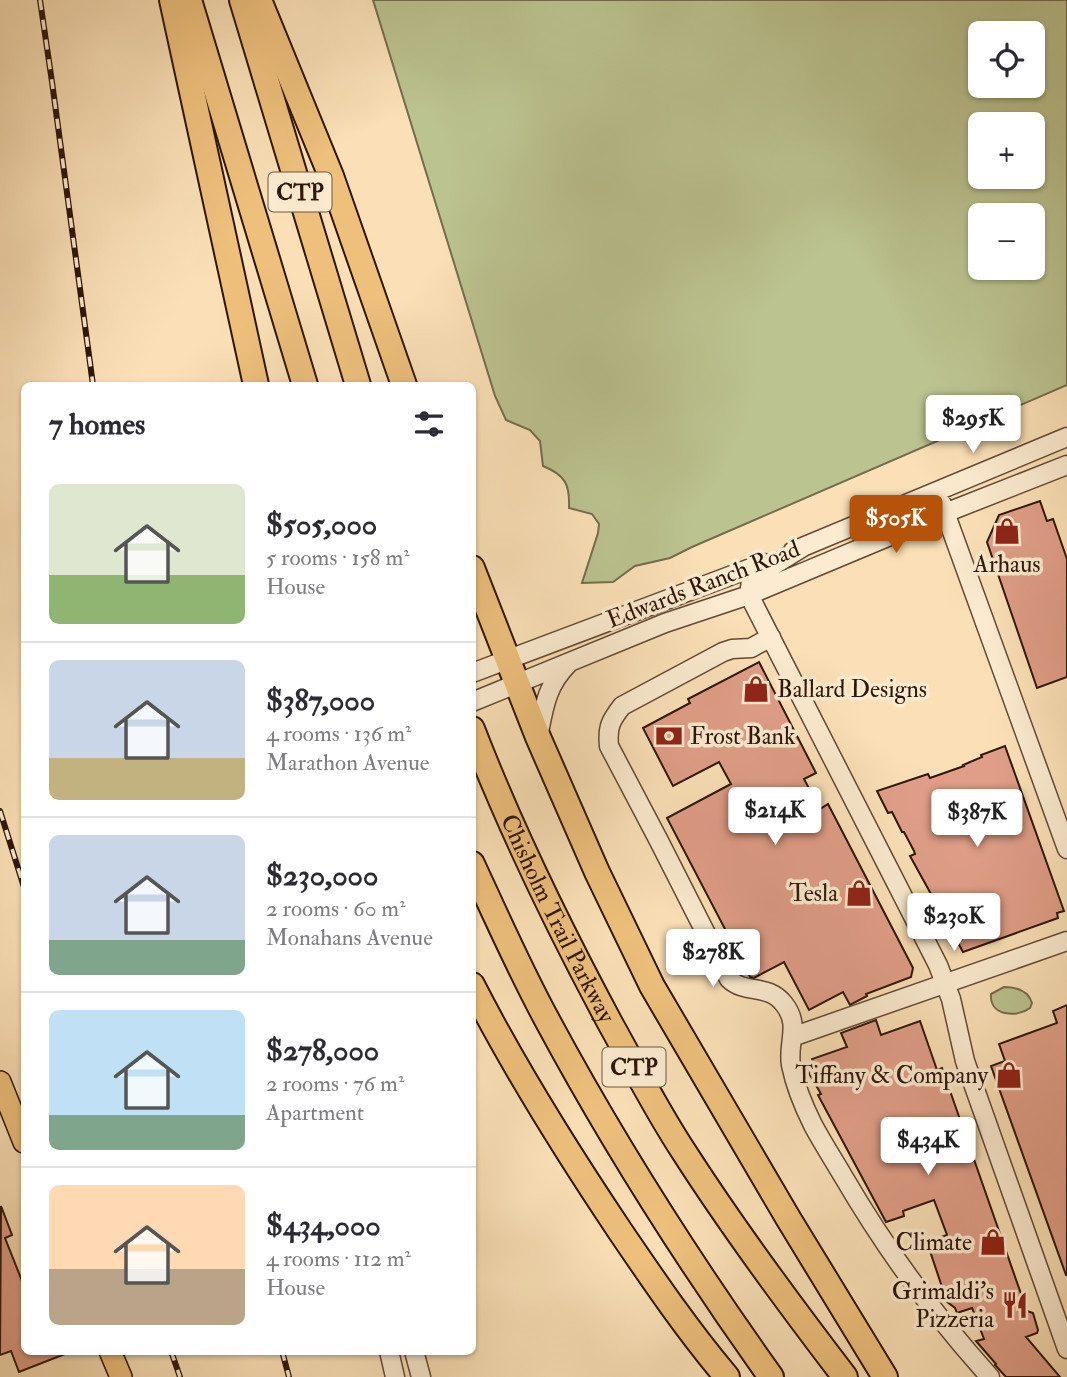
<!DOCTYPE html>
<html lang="en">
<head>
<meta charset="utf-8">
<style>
  :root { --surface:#fff; --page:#f2f2f3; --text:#2b2b33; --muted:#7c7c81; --line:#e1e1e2; --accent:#b45309 }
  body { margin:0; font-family:"IM FELL Double Pica",serif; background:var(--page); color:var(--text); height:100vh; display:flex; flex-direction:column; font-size:26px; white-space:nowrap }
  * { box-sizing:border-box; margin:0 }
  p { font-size:23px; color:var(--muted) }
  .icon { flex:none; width:38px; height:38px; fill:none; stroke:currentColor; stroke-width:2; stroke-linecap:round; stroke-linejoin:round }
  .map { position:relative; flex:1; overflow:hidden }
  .sheet { position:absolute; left:21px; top:382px; width:455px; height:973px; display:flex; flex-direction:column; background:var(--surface); border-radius:10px; box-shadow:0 2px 5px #0004 }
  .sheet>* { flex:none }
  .buttons { position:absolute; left:968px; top:21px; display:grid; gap:14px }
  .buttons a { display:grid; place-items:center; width:77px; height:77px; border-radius:10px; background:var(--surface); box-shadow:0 2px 5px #0004; font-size:35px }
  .price { position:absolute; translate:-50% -60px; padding:0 16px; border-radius:7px; background:#fff; color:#222; font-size:23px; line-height:46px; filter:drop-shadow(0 2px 4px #0008) }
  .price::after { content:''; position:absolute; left:50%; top:42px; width:21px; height:16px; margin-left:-10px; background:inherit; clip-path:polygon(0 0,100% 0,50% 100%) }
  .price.on { background:var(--accent); color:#fff }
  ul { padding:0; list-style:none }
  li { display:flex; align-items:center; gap:21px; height:175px; padding:0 28px }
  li+li { border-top:2px solid var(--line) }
  li span { display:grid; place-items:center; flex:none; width:196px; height:140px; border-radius:10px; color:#555 }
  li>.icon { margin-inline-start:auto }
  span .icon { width:84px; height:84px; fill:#fffc; stroke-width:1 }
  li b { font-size:30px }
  h2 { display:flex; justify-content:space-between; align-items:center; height:84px; padding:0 28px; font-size:30px }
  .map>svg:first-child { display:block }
  .green { fill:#bbc390; stroke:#756c4d; stroke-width:2; fill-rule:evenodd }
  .building { fill:#e09e88; stroke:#2f160a; stroke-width:2 }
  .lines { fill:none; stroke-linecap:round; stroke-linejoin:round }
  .minor-casing { stroke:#624835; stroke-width:21 }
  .major-casing { stroke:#2f160a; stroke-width:24 }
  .highway-casing { stroke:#2f160a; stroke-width:28 }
  .minor { stroke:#fcebd0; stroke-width:18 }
  .major { stroke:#eec07c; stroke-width:21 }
  .highway { stroke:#eec07c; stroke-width:24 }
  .rail-casing { stroke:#2f160a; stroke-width:6 }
  .rail { stroke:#fcebd0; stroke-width:3.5; stroke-dasharray:10; stroke-linecap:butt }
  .labels { text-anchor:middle; stroke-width:7; stroke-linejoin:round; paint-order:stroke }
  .shield { fill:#fcebd0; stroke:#6c5645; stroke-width:2 }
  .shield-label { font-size:23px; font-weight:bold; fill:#2f160a }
  .poi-label { font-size:24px; fill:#2f160a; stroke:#fcebd0; text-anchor:end }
  .street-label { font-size:24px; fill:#2f160a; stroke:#fcebd0 }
</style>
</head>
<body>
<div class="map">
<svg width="1067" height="1377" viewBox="0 0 1067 1377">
  <rect width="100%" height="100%" fill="#fbe0b7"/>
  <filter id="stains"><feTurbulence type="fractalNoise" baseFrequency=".00286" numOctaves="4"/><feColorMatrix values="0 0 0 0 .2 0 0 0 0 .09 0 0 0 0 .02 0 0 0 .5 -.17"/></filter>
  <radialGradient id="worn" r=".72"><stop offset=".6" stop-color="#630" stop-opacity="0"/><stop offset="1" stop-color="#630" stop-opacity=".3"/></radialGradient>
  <!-- green -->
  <path class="green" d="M 373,0 L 1067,0 L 1067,385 L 692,547 L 670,558 L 635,566 L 613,582 L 582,583 L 598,533 L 599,524 L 592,514 L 569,508 C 570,484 565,475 543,466 L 540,441 L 530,430 L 506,420 L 495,396 ZM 980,33 L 1032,33 L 1032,86 L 980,86 ZM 980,124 L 1032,124 L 1032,177 L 980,177 ZM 980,215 L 1032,215 L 1032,268 L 980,268 Z
    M 1004,987 C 1016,987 1028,990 1032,1003 L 1030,1008 C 1017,1018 989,1016 991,994 Z"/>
  <!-- building -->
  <path class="building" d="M 1040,501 L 1047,521 L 1053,519 L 1067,559 L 1067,677 L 1037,688 L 987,542 L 999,515 Z
    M 759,662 L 816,773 L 804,779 L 820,809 L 828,804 L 913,968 L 911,977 L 866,994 L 867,996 L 850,1005 L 843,992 L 809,1010 L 784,962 L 754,978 L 750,977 L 667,818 L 731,784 L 719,762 L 673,786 L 643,728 L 690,703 L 688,699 Z
    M 1005,746 L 1064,911 L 1057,913 L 1058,918 L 963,952 L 910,856 L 915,854 L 914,851 L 904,832 L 902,832 L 892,812 L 888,813 L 877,791 L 928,774 L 930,778 L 964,766 L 963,765 L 982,757 L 981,755 Z
    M 1067,1005 L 1067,1275 L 1066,1275 L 991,1066 L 1005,1061 L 999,1044 L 1057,1023 L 1053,1011 Z
    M 876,1020 L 881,1035 L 920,1021 L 937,1070 L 942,1068 L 1027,1311 L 1033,1313 L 1038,1330 L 1037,1333 L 1026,1337 L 1060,1377 L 1006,1377 L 995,1365 L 996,1364 L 976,1341 L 984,1339 L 972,1308 L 957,1313 L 955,1308 L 947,1302 L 927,1242 L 947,1235 L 934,1200 L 903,1211 L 904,1216 L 886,1222 L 818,1095 L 821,1094 L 806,1068 L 814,1065 L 812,1059 L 847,1047 L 841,1033 Z
    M 1,1206 L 12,1235 L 5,1238 L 24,1286 L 24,1351 L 70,1352 L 19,1372 L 11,1351 L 0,1355 Z"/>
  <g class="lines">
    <defs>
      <path id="minor" d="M 942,504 L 1067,849
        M 803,547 L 753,578 L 751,581 L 749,595 L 938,965 L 951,999 L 965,1061 L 1067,1349
        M 793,551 L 1067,437
        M 771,637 L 751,648 L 732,649 L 723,652 L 622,706 C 611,720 607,727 609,746 L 659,841 L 729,979 C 746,995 768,983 784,1004 C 801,1025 787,1043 791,1065 C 795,1085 804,1107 813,1125 C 822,1142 833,1159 843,1176 C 885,1248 934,1315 990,1377
        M 472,673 L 764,563
        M 472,702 L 665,623 L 749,595 L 945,513 L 1067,465
        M 538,737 C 544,708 546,686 568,664
        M 792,1037 L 1067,941
        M 389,1351 L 395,1377
        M 414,1351 L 421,1377"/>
      <path id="major" d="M 0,1082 L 24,1142
        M 110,1351 L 121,1377"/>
      <g id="highway">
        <path d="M 172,0 L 256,385"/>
        <path d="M 189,0 L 305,385"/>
        <path d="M 242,0 L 358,385"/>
        <path d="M 259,0 L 331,176 L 404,385"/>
        <path d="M 472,568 L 538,737 L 597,872 L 652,986 L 788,1218 L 885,1377"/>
        <path id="s1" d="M 472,729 C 511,830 559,928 610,1023 C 634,1066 657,1111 684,1152 C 734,1230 789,1304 845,1377"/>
        <path d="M 472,864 C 496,916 519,968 546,1018 C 613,1143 689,1262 771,1377"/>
        <path d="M 472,985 C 516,1071 567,1152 620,1231 C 654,1281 688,1331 727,1377"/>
      </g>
    </defs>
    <!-- minor casing -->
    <use href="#minor" class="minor-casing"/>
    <!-- major casing -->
    <use href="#major" class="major-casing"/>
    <!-- highway casing -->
    <use href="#highway" class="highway-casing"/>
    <!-- minor -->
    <use href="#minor" class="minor"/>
    <!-- major -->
    <use href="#major" class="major"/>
    <!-- highway -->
    <use href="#highway" class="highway"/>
    <defs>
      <path id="rail" d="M 40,0 L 52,82 L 93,385
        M 0,811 L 24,887
        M 171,1351 L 180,1377
        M 282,1351 L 289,1377"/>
    </defs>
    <!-- rail casing -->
    <use href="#rail" class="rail-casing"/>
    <!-- rail -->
    <use href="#rail" class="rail"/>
  </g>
  <!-- icons -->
  <defs>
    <symbol id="shop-bare" viewBox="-9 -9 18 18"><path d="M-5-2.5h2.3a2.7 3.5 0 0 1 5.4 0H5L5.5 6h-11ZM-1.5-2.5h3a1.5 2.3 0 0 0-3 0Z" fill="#8f2418" stroke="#fcebd0" stroke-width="2.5" paint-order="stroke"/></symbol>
    <symbol id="bank-bare" viewBox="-9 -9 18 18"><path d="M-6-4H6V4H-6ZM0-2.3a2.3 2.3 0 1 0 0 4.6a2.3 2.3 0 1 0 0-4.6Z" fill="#8f2418" stroke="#fcebd0" stroke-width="2.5" paint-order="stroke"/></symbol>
    <symbol id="restaurant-bare" viewBox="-9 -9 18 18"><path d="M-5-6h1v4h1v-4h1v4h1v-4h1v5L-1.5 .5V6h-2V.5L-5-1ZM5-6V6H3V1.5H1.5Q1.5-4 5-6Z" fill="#8f2418" stroke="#fcebd0" stroke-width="2.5" paint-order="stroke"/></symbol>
  </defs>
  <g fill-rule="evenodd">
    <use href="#shop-bare" x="988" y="512" width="38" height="38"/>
    <use href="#shop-bare" x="737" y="670" width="38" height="38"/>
    <use href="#bank-bare" x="650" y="717" width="38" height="38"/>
    <use href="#shop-bare" x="840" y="874" width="38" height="38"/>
    <use href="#shop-bare" x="990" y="1056" width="38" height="38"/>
    <use href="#shop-bare" x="974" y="1223" width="38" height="38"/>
    <use href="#restaurant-bare" x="996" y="1286" width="38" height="38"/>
  </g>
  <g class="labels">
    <!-- shield labels -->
    <g class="shield">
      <rect x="268.5" y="172.5" width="63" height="39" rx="5"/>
      <rect x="602.5" y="1047.5" width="63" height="39" rx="5"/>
    </g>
    <g class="shield-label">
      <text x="300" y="200">CTP</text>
      <text x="634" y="1075">CTP</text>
    </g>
    <!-- poi labels -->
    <g class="poi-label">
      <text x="1007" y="572" text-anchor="middle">Arhaus</text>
      <text x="777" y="697" text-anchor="start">Ballard Designs</text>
      <text x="690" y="744" text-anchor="start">Frost Bank</text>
      <text x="838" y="901">Tesla</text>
      <text x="988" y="1083">Tiffany &amp; Company</text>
      <text x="972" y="1250">Climate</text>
      <text x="994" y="1299">Grimaldi’s<tspan x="994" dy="28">Pizzeria</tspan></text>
    </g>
    <!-- street labels -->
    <g class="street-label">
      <text transform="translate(703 584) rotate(-21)" y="8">Edwards Ranch Road</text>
      <text dy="8" stroke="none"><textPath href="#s1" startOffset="208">Chisholm Trail Parkway</textPath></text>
    </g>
  </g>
  <rect width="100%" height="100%" filter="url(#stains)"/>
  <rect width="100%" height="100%" fill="url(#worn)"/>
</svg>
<div class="buttons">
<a><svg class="icon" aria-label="locate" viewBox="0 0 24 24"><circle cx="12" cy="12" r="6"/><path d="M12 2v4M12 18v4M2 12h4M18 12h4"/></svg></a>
<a>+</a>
<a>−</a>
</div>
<b class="price" style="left:973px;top:455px">$295K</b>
<b class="price on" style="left:896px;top:555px">$505K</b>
<b class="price" style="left:775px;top:847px">$214K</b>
<b class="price" style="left:977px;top:849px">$387K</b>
<b class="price" style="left:954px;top:953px">$230K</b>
<b class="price" style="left:713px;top:989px">$278K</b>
<b class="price" style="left:928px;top:1177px">$434K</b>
<section class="sheet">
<h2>7 homes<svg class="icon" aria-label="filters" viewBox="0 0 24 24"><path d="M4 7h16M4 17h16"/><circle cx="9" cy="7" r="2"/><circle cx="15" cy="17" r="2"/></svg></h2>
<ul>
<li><span style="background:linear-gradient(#dfe7d0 65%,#8fb573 0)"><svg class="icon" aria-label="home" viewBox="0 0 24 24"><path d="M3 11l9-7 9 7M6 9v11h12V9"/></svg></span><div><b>$505,000</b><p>5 rooms · 158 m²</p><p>House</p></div></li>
<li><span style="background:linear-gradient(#c9d6e8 70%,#c2b280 0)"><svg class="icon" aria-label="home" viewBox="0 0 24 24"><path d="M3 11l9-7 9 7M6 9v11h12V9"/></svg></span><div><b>$387,000</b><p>4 rooms · 136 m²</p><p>Marathon Avenue</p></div></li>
<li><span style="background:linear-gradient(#c9d6e8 75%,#7fa58c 0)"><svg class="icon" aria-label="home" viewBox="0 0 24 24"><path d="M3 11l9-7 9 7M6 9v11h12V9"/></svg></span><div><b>$230,000</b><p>2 rooms · 60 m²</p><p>Monahans Avenue</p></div></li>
<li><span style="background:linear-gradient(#bfe0f5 75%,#7fa58c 0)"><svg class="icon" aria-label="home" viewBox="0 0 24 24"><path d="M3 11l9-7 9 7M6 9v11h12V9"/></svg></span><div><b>$278,000</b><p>2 rooms · 76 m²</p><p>Apartment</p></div></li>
<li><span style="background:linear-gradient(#ffd9b3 60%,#b9a48a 0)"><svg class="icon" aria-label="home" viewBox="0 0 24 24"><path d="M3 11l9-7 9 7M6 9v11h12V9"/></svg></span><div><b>$434,000</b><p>4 rooms · 112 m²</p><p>House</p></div></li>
</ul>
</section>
</div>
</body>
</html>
